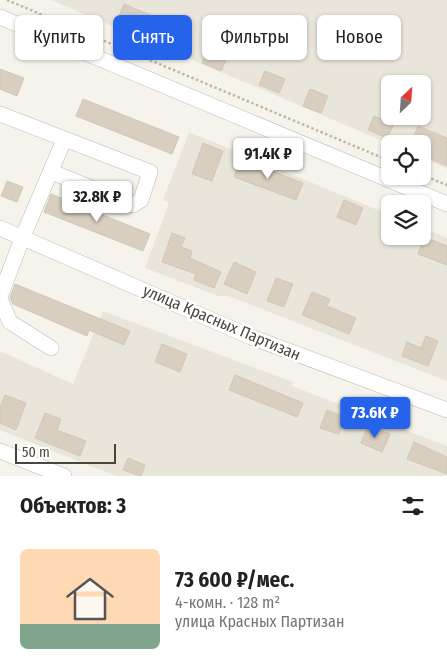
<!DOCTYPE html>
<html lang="ru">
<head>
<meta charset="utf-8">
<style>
  :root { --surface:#fff; --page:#f2f2f2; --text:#222; --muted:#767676; --line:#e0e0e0; --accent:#2563eb }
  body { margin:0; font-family:"Fira Sans Condensed",sans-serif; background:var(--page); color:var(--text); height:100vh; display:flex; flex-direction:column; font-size:19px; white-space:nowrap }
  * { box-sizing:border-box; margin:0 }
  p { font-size:16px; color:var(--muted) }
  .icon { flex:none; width:28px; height:28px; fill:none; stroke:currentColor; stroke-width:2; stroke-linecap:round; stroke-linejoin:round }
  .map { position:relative; height:476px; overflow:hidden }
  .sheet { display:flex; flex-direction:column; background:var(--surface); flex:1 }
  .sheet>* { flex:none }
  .top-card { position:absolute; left:15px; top:15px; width:418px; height:45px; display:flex; gap:10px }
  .needle { width:32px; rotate:25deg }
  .fabs { position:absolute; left:381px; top:75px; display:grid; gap:10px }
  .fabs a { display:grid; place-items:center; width:50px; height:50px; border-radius:8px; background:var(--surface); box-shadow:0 1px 4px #0004; font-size:25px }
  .scale { position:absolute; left:15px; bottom:12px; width:101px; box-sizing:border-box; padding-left:5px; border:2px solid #4b4439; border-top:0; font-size:14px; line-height:18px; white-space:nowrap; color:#4b4439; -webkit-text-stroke:4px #fff; paint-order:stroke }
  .price { position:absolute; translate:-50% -42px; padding:0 11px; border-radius:5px; background:#fff; color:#222; font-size:16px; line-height:32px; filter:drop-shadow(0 1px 2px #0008) }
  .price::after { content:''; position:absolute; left:50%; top:30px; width:15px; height:11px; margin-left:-8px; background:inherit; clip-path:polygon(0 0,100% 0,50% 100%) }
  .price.current { background:var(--accent); color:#fff }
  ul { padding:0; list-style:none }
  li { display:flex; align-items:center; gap:15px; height:125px; padding:0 20px }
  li+li { border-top:1px solid var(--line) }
  li span { display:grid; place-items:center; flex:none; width:140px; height:100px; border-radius:8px; color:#555 }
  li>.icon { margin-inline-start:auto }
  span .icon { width:60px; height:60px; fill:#fffc; stroke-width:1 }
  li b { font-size:21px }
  h2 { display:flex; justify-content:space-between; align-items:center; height:60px; padding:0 20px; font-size:21px }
  .pill { padding:0 18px; border-radius:8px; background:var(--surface); box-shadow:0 1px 4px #0004; font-size:18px; line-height:45px }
  .pill.current { background:var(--accent); color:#fff }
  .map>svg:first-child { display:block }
  .residential { fill:#eae5da; fill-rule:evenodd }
  .building { fill:#d8cfc1; stroke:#d3c7b4 }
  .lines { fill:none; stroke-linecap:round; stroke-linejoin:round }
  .minor-casing { stroke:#c2bbae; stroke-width:16 }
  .path { stroke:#c4b79f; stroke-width:2.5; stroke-dasharray:2.5 2.5; stroke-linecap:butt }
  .minor { stroke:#fff; stroke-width:15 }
  .labels { text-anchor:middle; stroke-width:5; stroke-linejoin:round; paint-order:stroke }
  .street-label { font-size:16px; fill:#4b4439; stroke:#fff }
</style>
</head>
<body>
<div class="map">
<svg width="447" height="476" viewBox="0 0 447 476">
  <rect width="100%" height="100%" fill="#f6f3ec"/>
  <!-- residential -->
  <path class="residential" d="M 51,0 L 447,0 L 447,169 L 423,158 L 422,144 L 390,144 ZM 390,84 L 422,84 L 422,116 L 390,116 Z
    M 189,132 L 390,215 L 390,236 L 422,236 L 423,228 L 447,238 L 447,381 L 228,296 L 218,296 L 145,268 L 169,203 L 163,200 Z
    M 103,311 L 293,382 L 292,386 L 447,446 L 447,476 L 116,476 L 0,430 L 0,351 L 73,384 Z"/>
  <!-- building -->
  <path class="building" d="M 124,4 L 167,22 L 160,41 L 116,23 Z
    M 209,45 L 229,53 L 221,71 L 202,63 Z
    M 0,69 L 24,78 L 17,96 L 0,89 Z
    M 265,71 L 285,79 L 279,93 L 259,85 Z
    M 310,89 L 328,96 L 321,113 L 303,106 Z
    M 83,99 L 179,137 L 172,154 L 76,116 Z
    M 374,116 L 394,124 L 387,138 L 368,130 Z
    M 418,126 L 447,138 L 447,166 L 422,155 L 422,144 L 411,144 Z
    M 203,143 L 223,151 L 212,181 L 192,174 Z
    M 241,159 L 303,183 L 296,200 L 234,177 Z
    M 7,181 L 23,187 L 17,202 L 1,196 Z
    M 51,194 L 150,234 L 143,251 L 44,212 Z
    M 344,200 L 363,208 L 356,225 L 337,217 Z
    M 172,233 L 185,238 L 181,247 L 192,251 L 190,258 L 221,272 L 214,288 L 194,280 L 196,274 L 162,262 Z
    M 424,237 L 447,246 L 447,265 L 418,254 Z
    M 234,262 L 256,272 L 247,294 L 224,284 Z
    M 276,278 L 293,284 L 284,307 L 267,301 Z
    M 15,284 L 130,331 L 124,345 L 89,330 L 87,336 L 13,304 L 10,298 Z
    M 312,292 L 330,299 L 327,306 L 356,318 L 349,334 L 302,315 Z
    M 426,336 L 438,341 L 428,366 L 402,356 L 407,342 L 421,348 Z
    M 162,344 L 187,354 L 180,372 L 155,362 Z
    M 235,375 L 303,403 L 297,417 L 229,390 Z
    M 5,395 L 26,403 L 16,430 L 0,423 L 0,407 Z
    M 327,410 L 345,417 L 339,434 L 320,428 Z
    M 45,413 L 61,419 L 57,430 L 86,441 L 80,456 L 35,438 Z
    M 368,426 L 390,434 L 382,452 L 361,443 Z
    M 414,442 L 447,457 L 447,474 L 407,459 Z
    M 128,458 L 145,465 L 141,476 L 123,470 Z"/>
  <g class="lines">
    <defs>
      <path id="minor" d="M 0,17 L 447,204
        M 0,114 L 150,172 L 141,200 L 133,205 L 52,172
        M 0,228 L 251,337 L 447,410
        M 0,297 L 23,236 L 64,140
        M 0,299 L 10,322 L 51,348
        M 0,451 L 64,476"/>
    </defs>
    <!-- minor casing -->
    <use href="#minor" class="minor-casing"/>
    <!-- path -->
    <path class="path" d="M 7,0 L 390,161
      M 422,175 L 447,185"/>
    <!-- minor -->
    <use href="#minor" class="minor"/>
  </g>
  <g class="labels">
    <!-- street labels -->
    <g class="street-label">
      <text transform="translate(222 322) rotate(23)" y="6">улица Красных Партизан</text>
    </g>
  </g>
</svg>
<div class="fabs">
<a><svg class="needle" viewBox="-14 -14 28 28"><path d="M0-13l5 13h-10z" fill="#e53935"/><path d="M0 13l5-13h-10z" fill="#767676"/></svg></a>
<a><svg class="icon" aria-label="locate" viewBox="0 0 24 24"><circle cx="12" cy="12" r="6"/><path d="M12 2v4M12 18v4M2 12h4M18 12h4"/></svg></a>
<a><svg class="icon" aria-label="layers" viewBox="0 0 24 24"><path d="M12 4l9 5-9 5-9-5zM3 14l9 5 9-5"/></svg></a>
</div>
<div class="scale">50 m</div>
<b class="price" style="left:268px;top:180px">91.4K ₽</b>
<b class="price" style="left:97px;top:223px">32.8K ₽</b>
<b class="price current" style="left:375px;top:439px">73.6K ₽</b>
<div class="top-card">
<a class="pill">Купить</a>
<a class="pill current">Снять</a>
<a class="pill">Фильтры</a>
<a class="pill">Новое</a>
</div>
</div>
<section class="sheet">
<h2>Объектов: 3<svg class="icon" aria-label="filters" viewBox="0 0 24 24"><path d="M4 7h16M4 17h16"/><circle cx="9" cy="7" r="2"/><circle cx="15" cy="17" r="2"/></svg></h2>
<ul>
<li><span style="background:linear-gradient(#ffd9b3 75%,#7fa58c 0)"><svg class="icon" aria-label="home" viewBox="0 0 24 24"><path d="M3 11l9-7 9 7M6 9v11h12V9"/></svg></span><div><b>73 600 ₽/мес.</b><p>4-комн. · 128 m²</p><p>улица Красных Партизан</p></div></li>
</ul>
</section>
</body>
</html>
